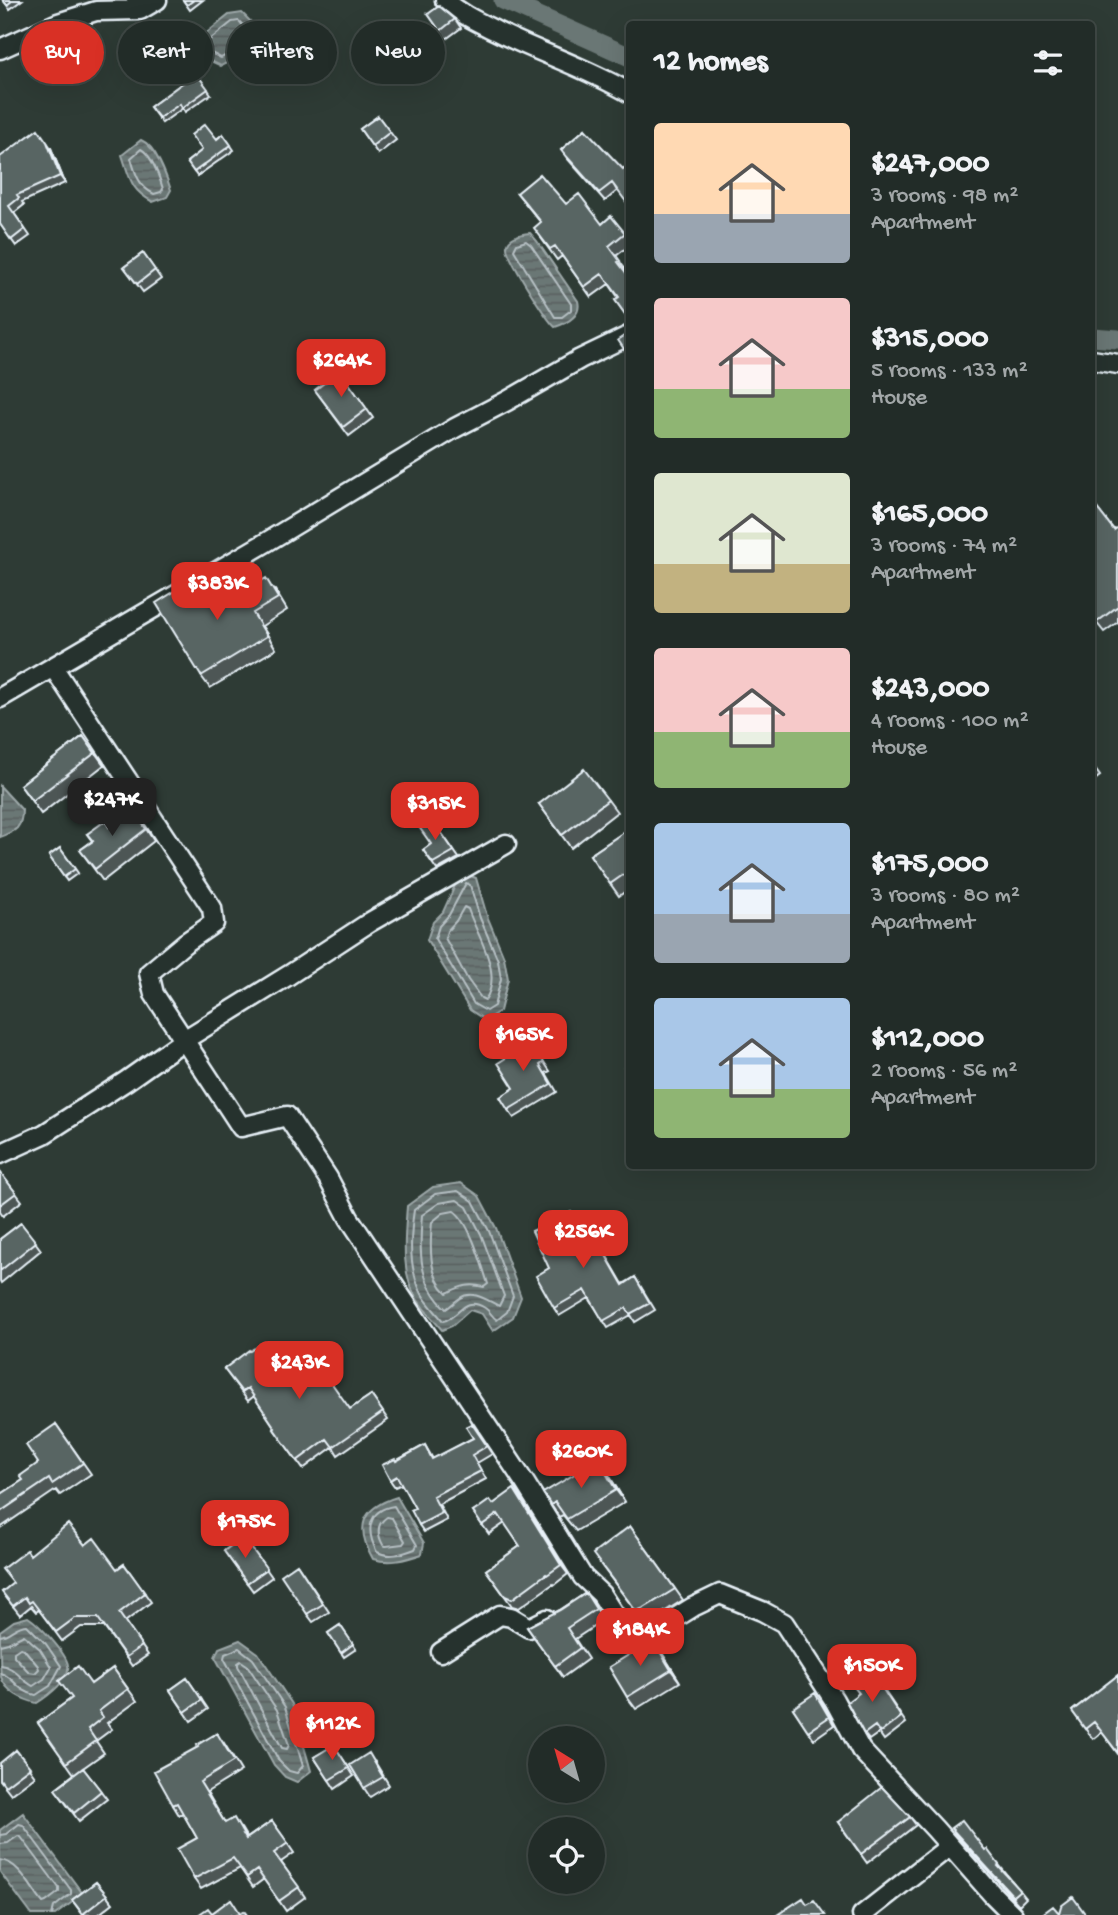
<!DOCTYPE html>
<html lang="en">
<head>
<meta charset="utf-8">
<style>
  :root { --surface:#222c28; --page:#2e3834; --text:#f1f3f6; --muted:#a2a7a8; --line:#3f4845; --accent:#d93025 }
  body { margin:0; font-family:"Gochi Hand",sans-serif; background:var(--page); color:var(--text); height:100vh; display:flex; flex-direction:column; font-size:26px; white-space:nowrap }
  * { box-sizing:border-box; margin:0 }
  p { font-size:23px; color:var(--muted) }
  .icon { flex:none; width:38px; height:38px; fill:none; stroke:currentColor; stroke-width:2; stroke-linecap:round; stroke-linejoin:round }
  .map { position:relative; flex:1; overflow:hidden }
  .panel { position:absolute; left:626px; top:21px; width:469px; height:1148px; display:flex; flex-direction:column; background:var(--surface); border-radius:7px; box-shadow:0 7px 28px #0002,0 0 0 2px var(--line) }
  .panel>* { flex:none }
  .top-card { position:absolute; left:21px; top:21px; width:500px; height:63px; display:flex; gap:14px }
  .needle { width:46px; rotate:323deg }
  .tools { position:absolute; left:528px; top:1726px; display:grid; gap:14px }
  .tools a { display:grid; place-items:center; width:77px; height:77px; border-radius:50%; background:var(--surface); box-shadow:0 7px 28px #0002,0 0 0 2px var(--line); font-size:35px }
  .price { position:absolute; translate:-50% -60px; padding:0 16px; border-radius:14px; background:var(--accent); color:#fff; font-size:23px; line-height:46px; filter:drop-shadow(0 2px 4px #0008) }
  .price::after { content:''; position:absolute; left:50%; top:42px; width:21px; height:16px; margin-left:-10px; background:inherit; clip-path:polygon(0 0,100% 0,50% 100%) }
  .price.selected { background:#222; color:#fff }
  ul { padding:0; list-style:none }
  li { display:flex; align-items:center; gap:21px; height:175px; padding:0 28px }
  li span { display:grid; place-items:center; flex:none; width:196px; height:140px; border-radius:7px; color:#555 }
  li>.icon { margin-inline-start:auto }
  span .icon { width:84px; height:84px; fill:#fffc; stroke-width:1 }
  li b { font-size:30px }
  h2 { display:flex; justify-content:space-between; align-items:center; height:84px; padding:0 28px; font-size:30px }
  .tag { padding:0 24px; border-radius:32px; background:var(--surface); box-shadow:0 7px 28px #0002,0 0 0 2px var(--line); font-size:24px; line-height:63px }
  .tag.selected { background:var(--accent); color:#fff }
  .map>svg:first-child { display:block }
  .water { fill:url(#water-rules); stroke:#9da8a9; stroke-width:2 }
  .lines { fill:none; stroke-linecap:round; stroke-linejoin:round }
  .shore { stroke:#b6c0c4; stroke-width:2 }
  .canal { stroke:#6b7775; stroke-width:19 }
  .minor-casing { stroke:#e8f1f8; stroke-width:23 }
  .minor { stroke:#26332d; stroke-width:18 }
  .wall { fill:#4d5755; stroke:#e8f1f8; stroke-width:2 }
  .shaded-wall { fill:#3e4745; stroke:#e8f1f8; stroke-width:2 }
  .building { fill:#596563; stroke:#e8f1f8; stroke-width:2 }
</style>
</head>
<body>
<div class="map">
<svg width="1118" height="1915" viewBox="0 0 1118 1915">
  <defs>
    <pattern id="water-rules" width="6" height="5" patternUnits="userSpaceOnUse" patternTransform="scale(1.75)"><rect width="6" height="5" fill="#6b7775"/><path d="M0 2.5h6" fill="none" stroke="#586060"/></pattern>
  </defs>
  <rect width="100%" height="100%" fill="#2e3b35"/>
  <filter id="ink" filterUnits="userSpaceOnUse"><feTurbulence type="fractalNoise" baseFrequency=".0143" numOctaves="2"/><feDisplacementMap in="SourceGraphic" scale="14" xChannelSelector="R" yChannelSelector="G"/><feConvolveMatrix kernelMatrix="1 2 1 2 8 2 1 2 1" color-interpolation-filters="sRGB"/></filter>
  <g filter="url(#ink)">
    <!-- water -->
    <path class="water" d="M 242,13 L 251,22 L 252,39 L 238,57 L 221,66 C 207,59 198,58 198,40 L 229,15 Z
      M 141,140 C 156,146 166,175 171,190 L 167,197 L 153,202 C 130,190 130,178 122,155 Z
      M 530,233 L 537,241 L 578,301 C 582,316 567,323 555,327 C 547,320 505,255 507,246 C 509,236 521,234 530,233 Z
      M 0,786 L 22,810 C 22,828 16,831 0,837 Z
      M 466,874 L 476,878 L 487,916 L 504,957 L 508,979 L 500,1011 L 485,1020 L 470,1010 L 427,940 L 433,922 L 443,912 L 458,879 Z
      M 461,1183 L 479,1196 L 496,1228 L 521,1297 L 513,1317 L 493,1331 L 482,1314 L 470,1310 L 452,1326 L 442,1330 C 434,1320 424,1310 417,1299 C 400,1273 405,1235 407,1206 L 433,1187 Z
      M 397,1497 L 424,1543 L 422,1554 C 405,1560 390,1564 373,1559 C 355,1527 361,1508 397,1497 Z
      M 28,1617 C 39,1624 66,1653 68,1665 C 71,1679 48,1696 37,1703 C 23,1700 6,1692 1,1677 C 0,1670 0,1641 0,1631 L 14,1621 Z
      M 240,1640 L 258,1653 L 292,1704 L 311,1771 L 297,1782 L 285,1777 L 274,1765 L 215,1657 L 219,1648 Z
      M 23,1813 L 83,1894 L 55,1915 L 32,1915 L 0,1872 L 0,1830 Z"/>
    <g class="lines">
      <!-- shore -->
      <path class="shore" d="M 232,22 L 239,21 C 254,35 234,52 221,58 L 209,52 L 205,47 L 206,43 Z
        M 141,149 C 152,155 159,176 163,189 L 161,192 L 154,194 C 139,187 135,173 131,158 Z
        M 526,241 L 531,245 L 571,304 L 571,310 L 562,317 L 555,317 L 514,250 L 517,244 Z
        M 466,883 L 470,885 L 480,918 L 498,960 L 501,979 L 494,1006 L 486,1011 L 474,1004 L 435,939 L 439,926 L 449,915 Z
        M 464,907 L 468,909 C 477,936 504,973 485,1000 L 481,998 L 468,980 L 445,938 L 447,931 L 456,921 Z
        M 458,1191 L 473,1201 L 489,1231 L 513,1296 L 507,1312 L 497,1320 C 492,1317 490,1311 485,1308 C 463,1294 460,1318 443,1321 C 436,1312 427,1303 422,1294 C 408,1268 410,1237 414,1210 L 435,1194 Z
        M 457,1200 L 467,1207 L 481,1234 L 504,1296 L 499,1306 C 488,1301 473,1289 460,1298 C 455,1301 451,1306 446,1309 C 418,1282 419,1251 422,1215 L 439,1203 Z
        M 454,1211 C 470,1222 482,1265 488,1284 L 484,1287 C 469,1283 461,1286 447,1293 C 428,1276 430,1245 432,1222 L 443,1213 Z
        M 394,1506 L 417,1545 L 415,1549 C 402,1554 389,1558 377,1552 C 366,1532 367,1510 394,1506 Z
        M 387,1517 L 392,1518 L 405,1541 L 403,1544 L 386,1546 L 383,1545 C 377,1534 376,1524 387,1517 Z
        M 0,1636 C 10,1635 16,1625 27,1625 L 46,1644 L 61,1666 L 50,1686 L 36,1695 C 17,1692 14,1676 0,1673
        M 0,1645 L 8,1643 L 24,1635 L 40,1649 L 51,1667 L 44,1679 L 33,1686 C 20,1680 15,1666 0,1665
        M 20,1648 L 24,1649 L 38,1666 L 39,1669 L 35,1673 L 29,1672 L 14,1656 L 14,1652 Z
        M 239,1648 L 253,1659 L 285,1707 L 303,1766 L 297,1773 L 289,1771 L 279,1761 L 224,1658 L 225,1654 Z
        M 241,1661 L 247,1665 L 277,1710 L 289,1745 L 287,1749 L 282,1748 L 238,1666 L 238,1663 Z
        M 0,1835 L 6,1834 L 19,1824 L 23,1825 L 71,1890 L 71,1894 L 54,1907 L 52,1915
        M 0,1844 L 8,1843 L 18,1836 L 21,1837 L 59,1888 L 59,1892 L 46,1902 L 43,1903 C 31,1889 20,1862 0,1860"/>
      <!-- canal -->
      <path class="canal" d="M 503,0 L 630,57
        M 1092,337 L 1118,339"/>
      <defs>
        <path id="minor" d="M 136,0 L 140,10 L 157,0
          M 445,0 C 460,14 478,22 496,31 C 540,53 587,68 630,93
          M 0,49 L 58,23 L 96,11 L 140,10
          M 630,335 L 580,359 L 507,401 L 455,428 L 265,543 L 53,667 L 212,908 L 214,923 L 185,943 L 149,973 L 154,994 L 241,1127 L 287,1116 L 328,1178 L 349,1218 L 525,1483 L 583,1577 L 601,1594 L 626,1633 L 639,1635 L 656,1630 L 693,1607 L 720,1594 L 762,1611 L 784,1623 L 834,1700 L 861,1750 L 935,1829 L 992,1894 L 1013,1915
          M 1092,360 L 1118,364
          M 0,698 L 53,667
          M 0,1154 L 44,1134 L 126,1081 L 184,1040 L 289,975 L 370,922 L 506,844
          M 441,1652 L 500,1615 L 511,1617 L 529,1628 L 547,1619
          M 862,1915 L 950,1846"/>
      </defs>
      <!-- minor casing -->
      <use href="#minor" class="minor-casing"/>
      <!-- minor -->
      <use href="#minor" class="minor"/>
    </g>
    <!-- wall -->
    <path class="wall" d="M 3,0 L 22,0 L 10,9 Z
      M 183,0 L 203,0 L 190,10 Z
      M 428,14 L 455,19 L 461,28 L 446,39 Z
      M 196,73 L 211,94 L 185,112 L 183,108 L 162,123 L 150,107 Z
      M 378,116 L 396,140 L 378,154 L 360,129 Z
      M 585,129 L 617,191 L 605,201 L 567,158 L 561,150 Z
      M 223,134 L 234,150 L 197,176 L 187,162 Z
      M 51,148 L 65,183 L 22,202 L 24,205 L 14,213 L 30,236 L 16,246 L 0,224 L 0,157 Z
      M 517,193 L 566,204 L 602,224 L 611,216 L 630,241 L 630,245 L 616,256 L 627,272 L 626,273 L 630,278 L 630,321 L 615,300 L 618,297 L 609,284 L 591,297 L 562,256 L 557,260 L 541,238 L 541,223 Z
      M 143,253 L 161,279 L 143,292 L 124,267 Z
      M 340,371 L 373,418 L 349,436 L 315,390 Z
      M 1092,502 L 1114,530 L 1118,527 L 1118,622 L 1104,632 L 1092,617 Z
      M 275,590 L 287,610 L 262,626 L 276,649 L 210,688 L 201,676 L 196,601 Z
      M 83,736 L 104,765 L 41,814 L 20,785 Z
      M 1092,765 L 1100,776 L 1092,782 Z
      M 608,800 L 617,812 L 571,848 L 539,804 Z
      M 133,809 L 154,841 L 103,881 L 80,850 L 92,841 L 87,834 L 109,827 Z
      M 431,818 L 459,858 L 437,870 L 423,850 L 431,844 Z
      M 630,828 L 630,888 L 619,896 L 590,855 Z
      M 60,848 L 78,873 L 67,881 L 49,856 Z
      M 527,1037 L 550,1071 L 546,1073 L 557,1092 L 514,1118 L 508,1110 L 514,1088 L 509,1056 Z
      M 0,1172 L 22,1201 L 3,1216 L 0,1212 Z
      M 21,1223 L 41,1250 L 1,1283 L 0,1281 L 0,1239 Z
      M 593,1243 L 602,1248 L 623,1284 L 635,1277 L 655,1310 L 635,1322 L 631,1315 L 608,1328 L 589,1298 L 559,1316 L 554,1308 Z
      M 250,1351 L 284,1369 L 326,1380 L 350,1409 L 371,1395 L 388,1420 L 338,1455 L 333,1447 L 303,1469 L 274,1429 L 275,1428 L 254,1396 L 248,1401 L 224,1369 Z
      M 56,1424 L 91,1474 L 60,1495 L 56,1490 L 0,1528 L 0,1495 L 23,1480 L 38,1463 Z
      M 472,1424 L 492,1454 L 477,1463 L 486,1479 L 439,1504 L 447,1520 L 424,1532 L 419,1525 L 415,1508 L 402,1484 L 395,1487 L 390,1480 L 396,1461 L 425,1445 L 433,1459 L 473,1438 Z
      M 607,1472 L 625,1502 L 576,1531 L 563,1515 L 559,1517 L 551,1505 Z
      M 521,1498 L 568,1574 L 554,1585 L 553,1584 L 519,1608 L 512,1606 L 486,1570 L 520,1546 L 505,1523 L 489,1534 L 473,1512 L 493,1504 Z
      M 630,1526 L 683,1600 L 651,1620 L 644,1622 L 601,1565 Z
      M 243,1537 L 272,1577 L 253,1591 L 224,1551 Z
      M 85,1545 L 117,1569 L 124,1564 L 151,1602 L 125,1622 L 148,1655 L 132,1666 L 104,1627 L 81,1627 L 62,1641 L 39,1610 L 36,1612 L 31,1606 L 20,1615 L 2,1592 L 13,1584 L 30,1555 Z
      M 297,1564 L 329,1612 L 313,1622 L 307,1614 Z
      M 586,1593 L 604,1620 L 575,1639 L 588,1659 L 563,1677 L 527,1627 L 560,1610 Z
      M 340,1625 L 356,1649 L 344,1657 L 328,1633 Z
      M 662,1653 L 680,1682 L 636,1709 L 627,1697 Z
      M 113,1668 L 137,1701 L 107,1723 L 112,1729 L 96,1741 L 104,1753 L 83,1768 L 107,1799 L 79,1821 L 55,1789 L 74,1774 L 38,1723 Z
      M 869,1668 L 906,1723 L 884,1740 L 879,1733 L 869,1740 L 864,1734 L 858,1694 Z
      M 1118,1675 L 1118,1754 L 1102,1732 L 1093,1739 L 1072,1711 Z
      M 187,1678 L 208,1709 L 191,1721 L 170,1690 Z
      M 821,1701 L 834,1725 L 814,1739 L 793,1708 Z
      M 224,1743 L 241,1771 L 207,1792 L 225,1823 L 241,1828 L 247,1838 L 272,1821 L 294,1853 L 281,1862 L 305,1897 L 286,1911 L 264,1879 L 253,1887 L 240,1868 L 201,1889 L 194,1879 L 197,1838 L 183,1813 L 179,1815 L 173,1805 Z
      M 334,1745 L 354,1776 L 335,1789 L 314,1757 Z
      M 16,1750 L 35,1776 L 11,1794 L 0,1780 Z
      M 375,1762 L 389,1785 L 370,1797 L 364,1788 Z
      M 910,1817 L 916,1825 L 867,1863 L 838,1822 Z
      M 951,1828 L 985,1850 L 999,1865 L 1026,1898 L 1019,1905 L 957,1836 Z
      M 96,1882 L 113,1903 L 98,1915 L 83,1915 L 72,1900 Z"/>
    <!-- shaded-wall -->
    <path class="shaded-wall" d="M 47,142 L 51,148 L 65,183 L 60,176 Z
      M 598,1460 L 607,1472 L 625,1502 L 616,1490 Z
      M 514,1489 L 521,1498 L 568,1574 L 561,1565 Z
      M 653,1640 L 662,1653 L 680,1682 L 671,1670 Z"/>
    <!-- building -->
    <path class="building" d="M 3,0 L 13,0 L 7,5 Z
      M 183,0 L 194,0 L 187,5 Z
      M 439,6 L 455,19 L 440,31 L 428,14 Z
      M 196,73 L 208,89 L 182,108 L 180,104 L 159,118 L 150,107 Z
      M 378,116 L 390,132 L 372,146 L 360,129 Z
      M 205,124 L 217,139 L 223,134 L 231,145 L 194,172 L 187,162 L 202,150 L 191,135 Z
      M 38,129 L 47,142 L 60,176 L 17,195 L 19,198 L 9,206 L 25,229 L 11,240 L 0,224 L 0,157 Z
      M 585,129 L 623,169 L 630,163 L 630,207 L 612,183 L 599,193 L 561,150 Z
      M 540,174 L 566,204 L 579,194 L 602,224 L 611,216 L 625,233 L 609,246 L 620,261 L 618,262 L 630,278 L 630,317 L 625,314 L 615,300 L 619,297 L 602,274 L 584,287 L 555,246 L 550,249 L 534,228 L 541,222 L 517,193 Z
      M 143,253 L 155,270 L 137,284 L 124,267 Z
      M 630,332 L 630,358 L 618,340 Z
      M 340,371 L 367,409 L 343,427 L 315,390 Z
      M 1092,502 L 1114,530 L 1118,527 L 1118,606 L 1097,622 L 1092,616 Z
      M 266,578 L 278,598 L 253,613 L 267,636 L 201,676 L 156,603 L 185,585 L 195,601 L 228,582 L 236,596 Z
      M 83,736 L 95,753 L 32,801 L 20,785 Z
      M 584,769 L 608,800 L 562,835 L 539,804 Z
      M 133,809 L 146,829 L 95,869 L 80,850 L 93,841 L 87,834 L 105,821 L 109,827 Z
      M 431,818 L 454,851 L 433,863 L 423,850 L 431,844 L 419,827 Z
      M 630,828 L 630,870 L 610,884 L 590,855 Z
      M 60,848 L 75,869 L 64,877 L 49,856 Z
      M 527,1037 L 544,1062 L 540,1065 L 551,1084 L 508,1110 L 500,1097 L 514,1088 L 498,1063 L 509,1056 L 506,1051 Z
      M 630,1063 L 630,1075 L 624,1067 Z
      M 0,1172 L 16,1193 L 0,1205 Z
      M 571,1212 L 593,1243 L 597,1240 L 623,1285 L 635,1277 L 650,1303 L 630,1314 L 626,1308 L 603,1321 L 585,1290 L 554,1308 L 536,1276 L 549,1268 L 532,1231 Z
      M 21,1223 L 36,1242 L 0,1271 L 0,1239 Z
      M 264,1342 L 284,1369 L 308,1353 L 325,1381 L 328,1378 L 350,1409 L 371,1395 L 383,1412 L 333,1447 L 327,1439 L 297,1461 L 274,1429 L 275,1428 L 248,1388 L 242,1392 L 224,1369 L 249,1350 L 250,1351 Z
      M 56,1424 L 83,1463 L 52,1484 L 49,1479 L 0,1512 L 0,1495 L 23,1480 L 20,1476 L 38,1463 L 26,1445 Z
      M 472,1424 L 487,1446 L 472,1455 L 481,1471 L 433,1496 L 442,1513 L 419,1525 L 411,1510 L 415,1508 L 397,1476 L 390,1480 L 382,1465 L 395,1459 L 396,1461 L 425,1445 L 432,1459 L 473,1438 L 466,1427 Z
      M 598,1460 L 616,1490 L 567,1519 L 555,1502 L 551,1505 L 543,1493 Z
      M 514,1489 L 561,1565 L 547,1575 L 546,1574 L 512,1599 L 505,1596 L 486,1570 L 520,1546 L 498,1514 L 482,1525 L 473,1512 L 490,1500 L 493,1504 Z
      M 68,1524 L 85,1545 L 94,1538 L 117,1569 L 124,1564 L 145,1593 L 119,1613 L 142,1646 L 126,1657 L 98,1618 L 75,1618 L 56,1632 L 32,1601 L 29,1603 L 25,1597 L 13,1606 L 2,1592 L 13,1583 L 2,1569 L 27,1550 L 30,1555 Z
      M 630,1526 L 675,1589 L 644,1608 L 636,1611 L 593,1554 Z
      M 243,1537 L 267,1569 L 247,1583 L 224,1551 Z
      M 297,1564 L 323,1604 L 307,1614 L 281,1575 Z
      M 586,1593 L 596,1609 L 567,1628 L 580,1648 L 555,1666 L 527,1627 L 560,1610 Z
      M 340,1625 L 353,1644 L 341,1653 L 328,1633 Z
      M 653,1640 L 671,1670 L 627,1697 L 609,1667 Z
      M 78,1666 L 91,1684 L 113,1668 L 128,1689 L 99,1711 L 103,1717 L 88,1729 L 96,1741 L 66,1763 L 38,1723 L 72,1698 L 59,1681 Z
      M 869,1668 L 901,1717 L 880,1733 L 875,1726 L 864,1734 L 847,1702 L 859,1693 L 850,1682 Z
      M 1118,1675 L 1118,1753 L 1094,1722 L 1085,1729 L 1072,1711 Z
      M 187,1678 L 202,1700 L 185,1712 L 170,1690 Z
      M 815,1693 L 829,1717 L 808,1731 L 793,1708 Z
      M 217,1733 L 234,1761 L 200,1782 L 225,1823 L 234,1818 L 246,1839 L 272,1821 L 288,1843 L 274,1853 L 299,1887 L 279,1901 L 257,1870 L 247,1877 L 233,1858 L 194,1879 L 177,1849 L 197,1838 L 177,1803 L 173,1805 L 154,1771 L 198,1747 L 197,1745 Z
      M 334,1745 L 349,1768 L 329,1780 L 314,1757 Z
      M 16,1750 L 30,1767 L 5,1786 L 0,1779 L 0,1763 Z
      M 369,1753 L 383,1777 L 364,1788 L 350,1765 Z
      M 83,1768 L 101,1791 L 74,1813 L 55,1789 Z
      M 882,1787 L 910,1817 L 861,1854 L 838,1822 Z
      M 962,1820 L 985,1850 L 987,1849 L 999,1865 L 998,1866 L 1020,1890 L 1013,1896 L 951,1828 Z
      M 96,1882 L 107,1895 L 83,1914 L 72,1900 Z
      M 1073,1897 L 1086,1915 L 1041,1915 L 1053,1906 L 1059,1913 L 1061,1906 Z
      M 803,1898 L 807,1904 L 814,1900 L 825,1915 L 777,1915 Z
      M 231,1899 L 240,1913 L 244,1911 L 247,1915 L 198,1915 L 208,1908 L 212,1913 Z"/>
  </g>
</svg>
<div class="tools">
<a><svg class="needle" viewBox="-14 -14 28 28"><path d="M0-13l5 13h-10z" fill="#e53935"/><path d="M0 13l5-13h-10z" fill="#a2a7a8"/></svg></a>
<a><svg class="icon" aria-label="locate" viewBox="0 0 24 24"><circle cx="12" cy="12" r="6"/><path d="M12 2v4M12 18v4M2 12h4M18 12h4"/></svg></a>
</div>
<b class="price" style="left:341px;top:399px">$264K</b>
<b class="price" style="left:217px;top:622px">$383K</b>
<b class="price selected" style="left:112px;top:838px">$247K</b>
<b class="price" style="left:435px;top:842px">$315K</b>
<b class="price" style="left:523px;top:1073px">$165K</b>
<b class="price" style="left:583px;top:1270px">$256K</b>
<b class="price" style="left:299px;top:1401px">$243K</b>
<b class="price" style="left:581px;top:1490px">$260K</b>
<b class="price" style="left:245px;top:1560px">$175K</b>
<b class="price" style="left:640px;top:1668px">$184K</b>
<b class="price" style="left:872px;top:1704px">$150K</b>
<b class="price" style="left:332px;top:1762px">$112K</b>
<div class="top-card">
<a class="tag selected">Buy</a>
<a class="tag">Rent</a>
<a class="tag">Filters</a>
<a class="tag">New</a>
</div>
<section class="panel">
<h2>12 homes<svg class="icon" aria-label="filters" viewBox="0 0 24 24"><path d="M4 7h16M4 17h16"/><circle cx="9" cy="7" r="2"/><circle cx="15" cy="17" r="2"/></svg></h2>
<ul>
<li><span style="background:linear-gradient(#ffd9b3 65%,#9aa5b1 0)"><svg class="icon" aria-label="home" viewBox="0 0 24 24"><path d="M3 11l9-7 9 7M6 9v11h12V9"/></svg></span><div><b>$247,000</b><p>3 rooms · 98 m²</p><p>Apartment</p></div></li>
<li><span style="background:linear-gradient(#f6c9c9 65%,#8fb573 0)"><svg class="icon" aria-label="home" viewBox="0 0 24 24"><path d="M3 11l9-7 9 7M6 9v11h12V9"/></svg></span><div><b>$315,000</b><p>5 rooms · 133 m²</p><p>House</p></div></li>
<li><span style="background:linear-gradient(#dfe7d0 65%,#c2b280 0)"><svg class="icon" aria-label="home" viewBox="0 0 24 24"><path d="M3 11l9-7 9 7M6 9v11h12V9"/></svg></span><div><b>$165,000</b><p>3 rooms · 74 m²</p><p>Apartment</p></div></li>
<li><span style="background:linear-gradient(#f6c9c9 60%,#8fb573 0)"><svg class="icon" aria-label="home" viewBox="0 0 24 24"><path d="M3 11l9-7 9 7M6 9v11h12V9"/></svg></span><div><b>$243,000</b><p>4 rooms · 100 m²</p><p>House</p></div></li>
<li><span style="background:linear-gradient(#a9c7e8 65%,#9aa5b1 0)"><svg class="icon" aria-label="home" viewBox="0 0 24 24"><path d="M3 11l9-7 9 7M6 9v11h12V9"/></svg></span><div><b>$175,000</b><p>3 rooms · 80 m²</p><p>Apartment</p></div></li>
<li><span style="background:linear-gradient(#a9c7e8 65%,#8fb573 0)"><svg class="icon" aria-label="home" viewBox="0 0 24 24"><path d="M3 11l9-7 9 7M6 9v11h12V9"/></svg></span><div><b>$112,000</b><p>2 rooms · 56 m²</p><p>Apartment</p></div></li>
</ul>
</section>
</div>
</body>
</html>
